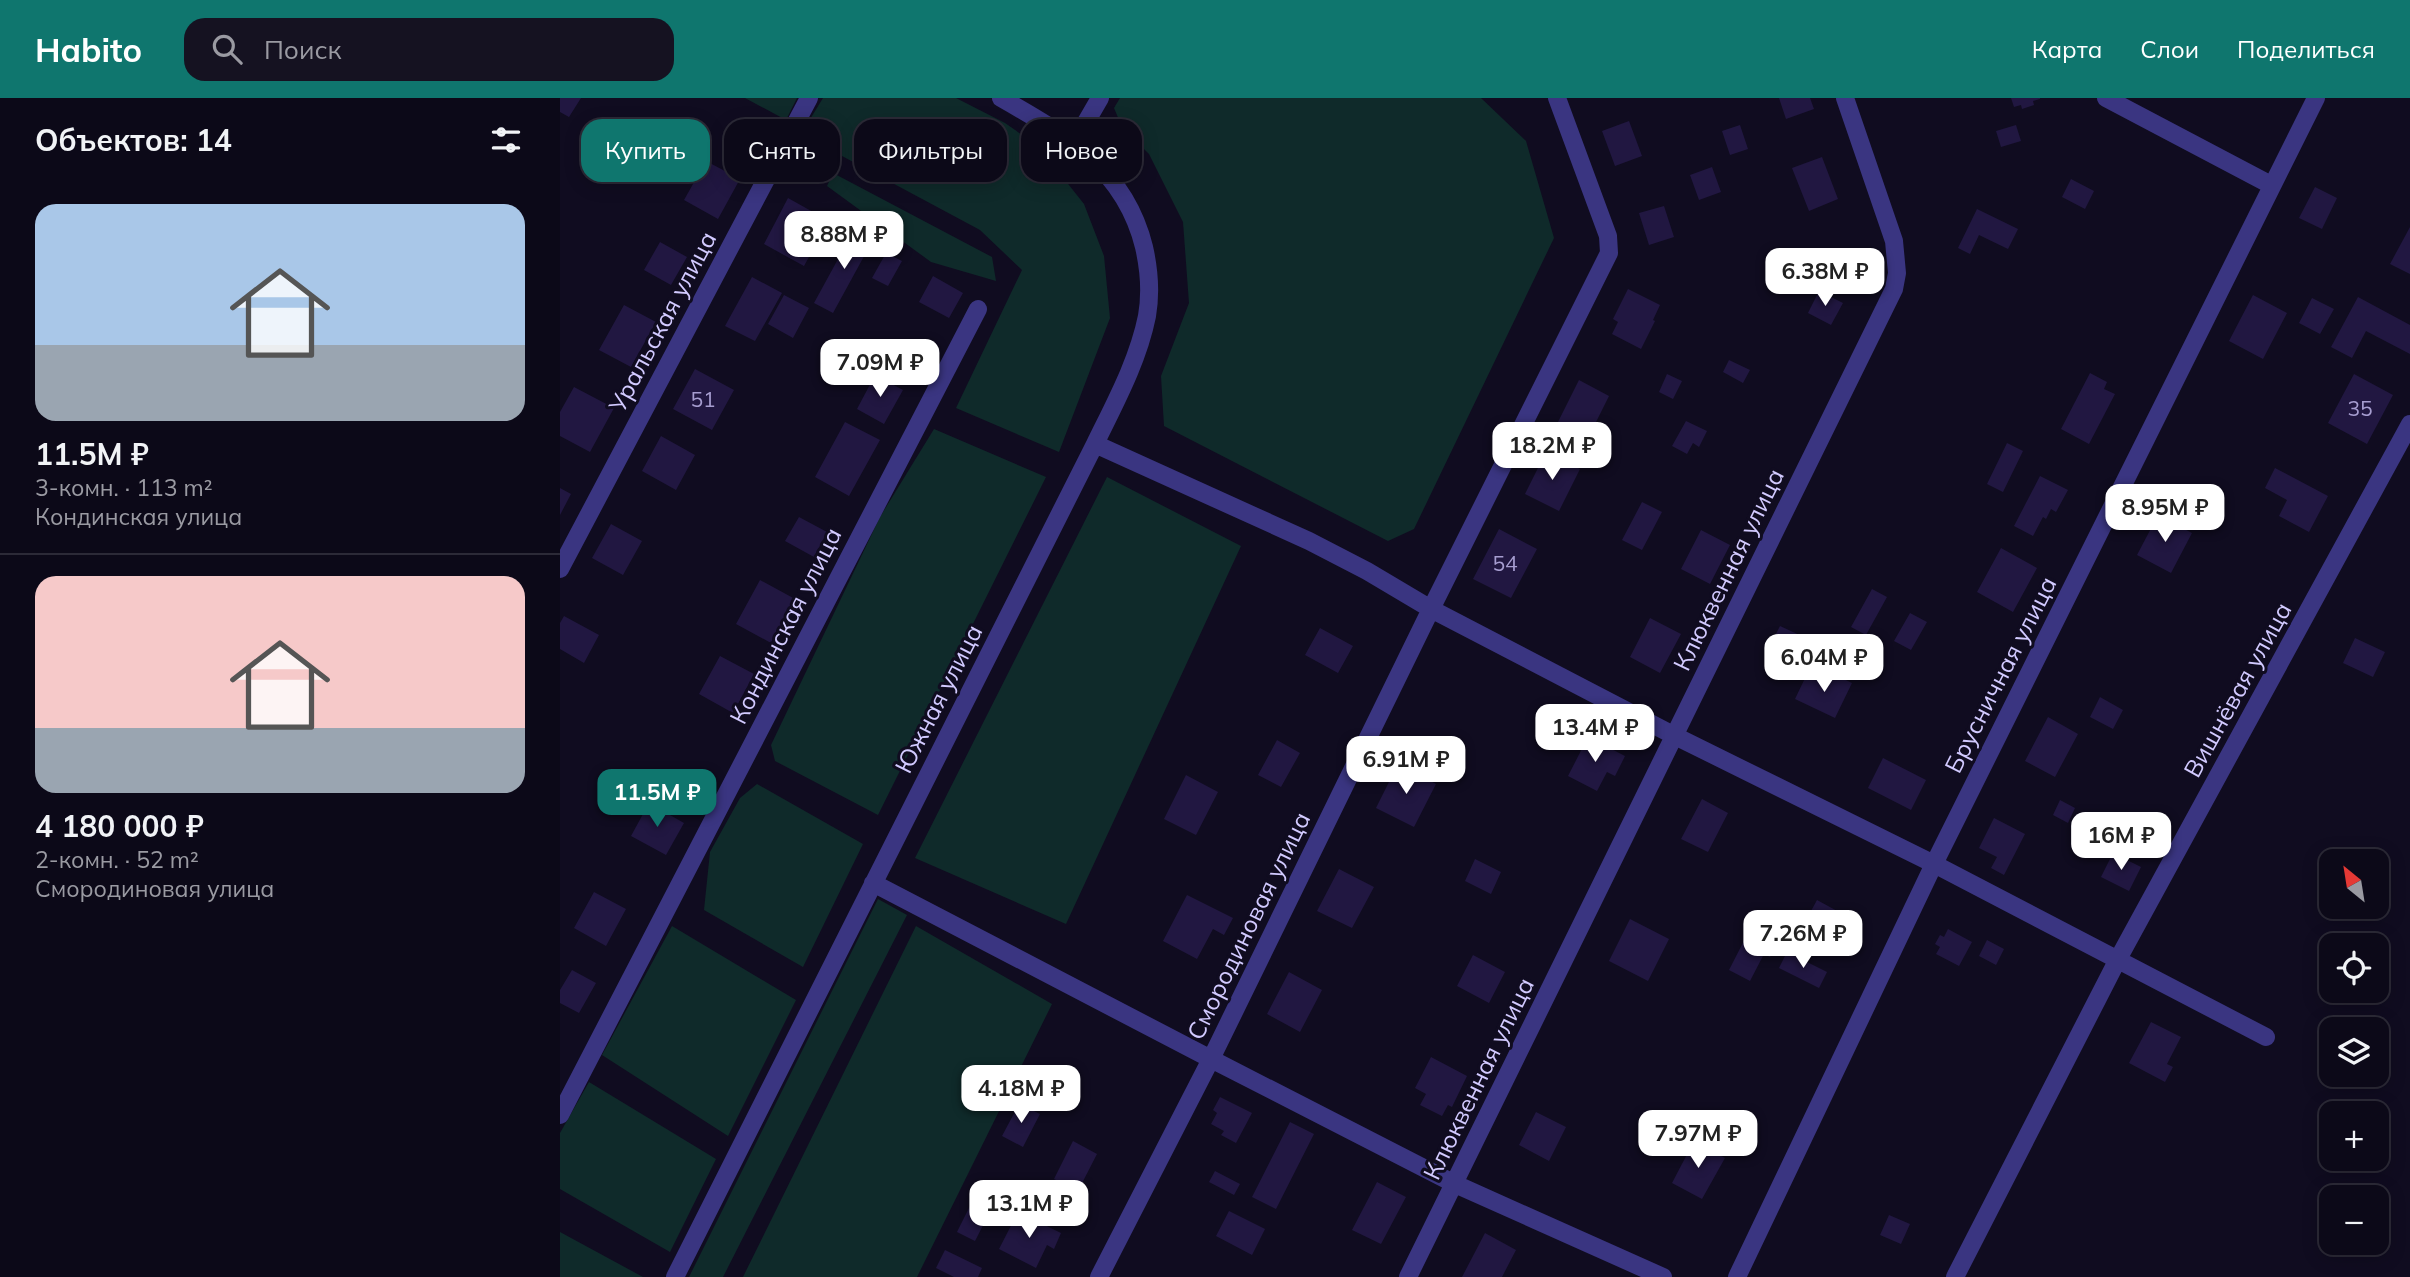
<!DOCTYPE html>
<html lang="ru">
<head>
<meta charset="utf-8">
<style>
  :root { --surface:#0c0918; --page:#151221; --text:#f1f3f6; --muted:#9a9aa2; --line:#2c2a37; --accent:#0f766e }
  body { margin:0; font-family:Mulish,sans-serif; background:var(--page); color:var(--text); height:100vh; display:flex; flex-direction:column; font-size:26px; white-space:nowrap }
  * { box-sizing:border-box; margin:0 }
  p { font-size:23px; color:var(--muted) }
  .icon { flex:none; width:38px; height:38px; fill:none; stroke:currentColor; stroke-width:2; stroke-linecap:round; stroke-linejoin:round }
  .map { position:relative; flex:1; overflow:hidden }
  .panel { display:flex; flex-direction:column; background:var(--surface); width:560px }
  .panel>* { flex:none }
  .hud { position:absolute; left:21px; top:21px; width:665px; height:63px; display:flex; gap:14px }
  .needle { width:46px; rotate:330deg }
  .tools { position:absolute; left:1759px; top:751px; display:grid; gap:14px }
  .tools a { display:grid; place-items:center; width:70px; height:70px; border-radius:14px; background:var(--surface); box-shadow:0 4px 18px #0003,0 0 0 2px var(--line); font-size:35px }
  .price { position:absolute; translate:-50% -60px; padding:0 16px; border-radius:14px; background:#fff; color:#222; font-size:23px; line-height:46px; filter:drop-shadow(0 2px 4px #0008) }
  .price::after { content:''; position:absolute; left:50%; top:42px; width:21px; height:16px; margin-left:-10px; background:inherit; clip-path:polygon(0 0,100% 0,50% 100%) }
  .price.on { background:var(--accent); color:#fff }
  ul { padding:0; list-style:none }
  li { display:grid; align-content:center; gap:14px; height:371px; padding:0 35px }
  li+li { border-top:2px solid var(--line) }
  li span { display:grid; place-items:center; height:217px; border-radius:21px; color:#555 }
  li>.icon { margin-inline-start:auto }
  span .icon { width:126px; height:126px; fill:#fffc; stroke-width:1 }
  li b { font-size:30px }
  h2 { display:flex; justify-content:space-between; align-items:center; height:84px; padding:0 35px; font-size:30px }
  .chip { padding:0 24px; border-radius:21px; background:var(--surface); box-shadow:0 4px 18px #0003,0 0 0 2px var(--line); font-size:24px; line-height:63px }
  .chip.on { background:var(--accent); color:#fff }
  header { display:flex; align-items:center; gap:42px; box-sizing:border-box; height:98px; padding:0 35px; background:var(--accent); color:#fff }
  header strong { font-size:33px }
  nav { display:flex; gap:38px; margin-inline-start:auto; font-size:24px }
  .search { width:490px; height:63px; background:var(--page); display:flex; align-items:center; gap:18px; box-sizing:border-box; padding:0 24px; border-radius:21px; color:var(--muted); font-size:26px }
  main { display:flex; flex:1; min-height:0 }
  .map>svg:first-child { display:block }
  .green { fill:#0f2a2a }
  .building { fill:#211741 }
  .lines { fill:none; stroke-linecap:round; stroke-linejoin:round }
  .minor { stroke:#3a3581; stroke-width:18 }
  .labels { text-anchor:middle; stroke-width:6; stroke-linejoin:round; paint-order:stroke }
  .number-label { font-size:21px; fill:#a69dd0 }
  .street-label { font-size:24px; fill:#d2caff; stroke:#100c20 }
</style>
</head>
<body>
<header>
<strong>Habito</strong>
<div class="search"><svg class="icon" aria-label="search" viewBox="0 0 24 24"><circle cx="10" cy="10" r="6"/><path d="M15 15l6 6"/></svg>Поиск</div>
<nav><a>Карта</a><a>Слои</a><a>Поделиться</a></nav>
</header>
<main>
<section class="panel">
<h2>Объектов: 14<svg class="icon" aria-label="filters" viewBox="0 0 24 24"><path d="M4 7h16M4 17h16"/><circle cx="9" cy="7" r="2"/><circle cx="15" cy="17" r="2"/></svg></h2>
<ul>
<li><span style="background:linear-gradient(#a9c7e8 65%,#9aa5b1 0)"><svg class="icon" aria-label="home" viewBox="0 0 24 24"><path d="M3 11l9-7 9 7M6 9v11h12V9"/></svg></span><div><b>11.5M ₽</b><p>3-комн. · 113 m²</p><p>Кондинская улица</p></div></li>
<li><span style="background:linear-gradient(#f6c9c9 70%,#9aa5b1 0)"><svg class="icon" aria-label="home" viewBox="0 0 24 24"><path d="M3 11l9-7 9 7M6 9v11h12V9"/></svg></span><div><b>4 180 000 ₽</b><p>2-комн. · 52 m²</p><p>Смородиновая улица</p></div></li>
</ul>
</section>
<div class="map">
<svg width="1850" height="1179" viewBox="0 0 1850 1179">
  <rect width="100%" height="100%" fill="#100c20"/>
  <!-- green -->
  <path class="green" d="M 185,0 L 237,0 L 226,22 Z
    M 263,0 L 396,0 L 445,25 L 478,48 L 524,106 L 544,158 L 550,220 L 499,354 L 396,310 L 462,172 L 420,132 L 241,36 Z
    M 560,0 L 921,0 L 966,43 L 994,140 L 854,431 L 828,443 L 604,328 L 601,278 L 629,205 L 623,124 L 589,56 L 562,29 L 554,10 Z
    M 273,75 L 432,159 L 436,183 L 371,164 L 267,88 Z
    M 374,331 L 486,379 L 318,717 L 215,663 L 211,647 L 320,419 Z
    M 547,379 L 681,448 L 506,826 L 355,760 Z
    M 197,686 L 303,746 L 243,869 L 144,812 L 150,754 L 180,700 Z
    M 318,801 L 347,817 L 163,1179 L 129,1179 Z
    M 112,828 L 236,902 L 168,1038 L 42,957 Z
    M 356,828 L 492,906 L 357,1179 L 183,1179 Z
    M 29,984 L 156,1061 L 110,1154 L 0,1091 L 0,1035 Z
    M 0,1134 L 83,1179 L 0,1179 Z"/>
  <!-- building -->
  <path class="building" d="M 0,0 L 21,0 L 9,19 L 0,14 Z
    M 1219,0 L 1250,0 L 1254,11 L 1226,21 Z
    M 1451,0 L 1480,0 L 1480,1 L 1473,3 L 1474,7 L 1462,11 L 1461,7 L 1454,9 Z
    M 1069,23 L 1082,58 L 1055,68 L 1042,33 Z
    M 1180,27 L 1188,51 L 1170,57 L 1162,33 Z
    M 1456,27 L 1461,43 L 1441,49 L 1436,33 Z
    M 1262,59 L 1278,101 L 1249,113 L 1232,70 Z
    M 146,63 L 180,81 L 158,121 L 124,102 Z
    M 1152,69 L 1161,94 L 1139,102 L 1130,77 Z
    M 1511,81 L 1534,93 L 1525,111 L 1502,99 Z
    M 1755,89 L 1777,100 L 1762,131 L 1739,120 Z
    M 228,100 L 269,123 L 244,168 L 204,146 Z
    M 1104,108 L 1114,139 L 1089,147 L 1079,115 Z
    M 1417,111 L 1458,131 L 1448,151 L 1419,137 L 1410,156 L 1398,150 Z
    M 1850,129 L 1850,176 L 1830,166 Z
    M 295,130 L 314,140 L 273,215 L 254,205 Z
    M 100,144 L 127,159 L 111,187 L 84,172 Z
    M 326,155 L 342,163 L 328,188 L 312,180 Z
    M 373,178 L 403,195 L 389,220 L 359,204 Z
    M 192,179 L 222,195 L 195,243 L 165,228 Z
    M 1068,191 L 1100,207 L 1093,222 L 1095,223 L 1081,251 L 1052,236 L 1058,224 L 1053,221 Z
    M 1259,193 L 1283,205 L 1271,227 L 1248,215 Z
    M 224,197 L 249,210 L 233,240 L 208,226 Z
    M 1693,197 L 1727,215 L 1703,261 L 1669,243 Z
    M 1798,199 L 1850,227 L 1850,256 L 1806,233 L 1792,260 L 1771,249 Z
    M 1752,200 L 1774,211 L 1760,236 L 1739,225 Z
    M 64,207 L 96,224 L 71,269 L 39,252 Z
    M 1169,262 L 1190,272 L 1183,285 L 1163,274 Z
    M 135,271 L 174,292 L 152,332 L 113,311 Z
    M 1530,275 L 1547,284 L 1544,291 L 1555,296 L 1529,346 L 1501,331 Z
    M 1107,276 L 1122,283 L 1113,301 L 1099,294 Z
    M 1794,276 L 1833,297 L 1807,346 L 1768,325 Z
    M 315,277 L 343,292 L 324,326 L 297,311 Z
    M 1019,282 L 1049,298 L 1027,342 L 997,326 Z
    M 14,289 L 54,310 L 30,354 L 0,338 L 0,314 Z
    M 1126,323 L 1147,333 L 1139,349 L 1133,345 L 1127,356 L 1112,348 Z
    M 285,324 L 320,342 L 289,398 L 255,379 Z
    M 101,338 L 135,357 L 116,392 L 82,373 Z
    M 1447,345 L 1463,353 L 1443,394 L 1427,386 Z
    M 986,354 L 1020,371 L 999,413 L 965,396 Z
    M 1715,370 L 1768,398 L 1749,434 L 1719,418 L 1727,402 L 1705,390 Z
    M 1480,378 L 1508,392 L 1496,414 L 1491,411 L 1486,421 L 1483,419 L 1473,438 L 1454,428 Z
    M 0,390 L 11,396 L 0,417 Z
    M 1082,404 L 1102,414 L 1082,452 L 1062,442 Z
    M 1598,417 L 1632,435 L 1611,475 L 1577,457 Z
    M 239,419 L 267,434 L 254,459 L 225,443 Z
    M 51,426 L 82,443 L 63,477 L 32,460 Z
    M 939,431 L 977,451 L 951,500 L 913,481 Z
    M 1141,432 L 1170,447 L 1150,486 L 1121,471 Z
    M 1441,450 L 1477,470 L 1453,514 L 1417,494 Z
    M 200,482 L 235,501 L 211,545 L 176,526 Z
    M 1312,491 L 1327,499 L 1306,537 L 1291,529 Z
    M 1350,515 L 1367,524 L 1351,552 L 1334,543 Z
    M 4,518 L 39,537 L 24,565 L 0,551 L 0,525 Z
    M 1090,520 L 1121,536 L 1100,575 L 1070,559 Z
    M 1220,528 L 1246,540 L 1232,569 L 1206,556 Z
    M 760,530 L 793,548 L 778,575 L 745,557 Z
    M 1795,540 L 1825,554 L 1813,579 L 1783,565 Z
    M 160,558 L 194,576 L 173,615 L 139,596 Z
    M 1271,575 L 1292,585 L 1275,620 L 1235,601 L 1247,576 L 1266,585 Z
    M 1540,599 L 1563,612 L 1553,631 L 1530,619 Z
    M 1488,619 L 1518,636 L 1495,679 L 1465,663 Z
    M 1028,639 L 1065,658 L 1055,678 L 1047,674 L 1037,693 L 1008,678 Z
    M 717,642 L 740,655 L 721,689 L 698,677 Z
    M 1323,660 L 1366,682 L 1351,712 L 1308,690 Z
    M 838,666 L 876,686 L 854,729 L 816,710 Z
    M 626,677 L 658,694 L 636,737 L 604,721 Z
    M 1142,701 L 1168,715 L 1148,754 L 1121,741 Z
    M 1500,702 L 1515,710 L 1508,725 L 1493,717 Z
    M 89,705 L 124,725 L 106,757 L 71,738 Z
    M 1434,720 L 1465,736 L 1444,777 L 1431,770 L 1437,759 L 1419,750 Z
    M 1553,755 L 1581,769 L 1569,793 L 1541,779 Z
    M 915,761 L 941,774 L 931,796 L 905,783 Z
    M 779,771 L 814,789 L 792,830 L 757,813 Z
    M 34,794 L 66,811 L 46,848 L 14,830 Z
    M 627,797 L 673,820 L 664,837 L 653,831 L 637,861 L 603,843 Z
    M 1257,802 L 1279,814 L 1260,849 L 1238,837 Z
    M 1070,821 L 1109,841 L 1088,883 L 1049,863 Z
    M 1388,831 L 1412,844 L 1399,868 L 1376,856 L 1380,849 L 1375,846 L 1380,837 L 1384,839 Z
    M 1189,833 L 1216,847 L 1210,859 L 1204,856 L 1190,883 L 1169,872 Z
    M 1427,842 L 1444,851 L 1436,867 L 1419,858 Z
    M 1227,854 L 1267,874 L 1259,890 L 1219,870 Z
    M 913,857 L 945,874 L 929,905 L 897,888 Z
    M 12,872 L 36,885 L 19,915 L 0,905 L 0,892 Z
    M 729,874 L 762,892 L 740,934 L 707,916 Z
    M 1591,924 L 1621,939 L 1607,966 L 1613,969 L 1605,984 L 1569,965 Z
    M 871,959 L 907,978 L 892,1009 L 888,1007 L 882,1018 L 860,1007 L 866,996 L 855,990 Z
    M 660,999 L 692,1015 L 676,1045 L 661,1037 L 664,1033 L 651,1026 L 657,1015 L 653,1012 Z
    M 459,1006 L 480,1016 L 463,1049 L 442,1038 Z
    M 976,1014 L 1006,1029 L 989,1063 L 959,1047 Z
    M 730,1024 L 754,1036 L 716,1111 L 692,1099 Z
    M 513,1043 L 537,1056 L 518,1093 L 494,1081 Z
    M 1134,1043 L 1165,1060 L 1142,1101 L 1112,1085 Z
    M 655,1073 L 680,1086 L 674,1097 L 649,1084 Z
    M 817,1084 L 846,1099 L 821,1146 L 792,1132 Z
    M 417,1094 L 435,1104 L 415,1143 L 397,1134 Z
    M 669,1113 L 705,1131 L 692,1157 L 656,1138 Z
    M 458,1114 L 501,1135 L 494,1151 L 487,1147 L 476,1170 L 439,1151 Z
    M 1329,1117 L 1350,1126 L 1341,1146 L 1320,1137 Z
    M 925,1135 L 956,1152 L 942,1179 L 902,1179 Z
    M 385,1152 L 422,1170 L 418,1179 L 394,1179 L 376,1170 Z"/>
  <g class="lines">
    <!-- minor -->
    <path class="minor" d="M 1546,0 L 1711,87
      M 514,45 L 540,0
      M 535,346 L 749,443 L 807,473 L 871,511 L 1115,638 L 1374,766 L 1706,939
      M 0,471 L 249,0
      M 313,785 L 651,961 L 895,1086 L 1103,1179
      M 0,1017 L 418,211
      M 115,1179 L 535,346 C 555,305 578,263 587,218 C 591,195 589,171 584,149 C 565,71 506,37 441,0
      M 539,1179 L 651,961 L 871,511 L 1049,155 L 1048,138 L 997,0
      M 848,1179 L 1334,191 L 1337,175 L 1334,143 L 1285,0
      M 1177,1179 L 1374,766 L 1756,0
      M 1395,1179 L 1557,863 L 1850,326"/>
  </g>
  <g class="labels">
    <!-- number labels -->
    <g class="number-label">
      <text x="143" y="309">51</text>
      <text x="1800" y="318">35</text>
      <text x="945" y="473">54</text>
    </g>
    <!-- street labels -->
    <g class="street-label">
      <text transform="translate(103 224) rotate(-62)" y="8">Уральская улица</text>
      <text transform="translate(1169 472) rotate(-64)" y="8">Клюквенная улица</text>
      <text transform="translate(226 528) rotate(-63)" y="8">Кондинская улица</text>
      <text transform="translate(1441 577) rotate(-63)" y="8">Брусничная улица</text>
      <text transform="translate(1678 592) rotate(-61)" y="8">Вишнёвая улица</text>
      <text transform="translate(379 601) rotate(-63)" y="8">Южная улица</text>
      <text transform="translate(689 828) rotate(-64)" y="8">Смородиновая улица</text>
      <text transform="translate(919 981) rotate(-64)" y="8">Клюквенная улица</text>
    </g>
  </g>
</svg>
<div class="tools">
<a><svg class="needle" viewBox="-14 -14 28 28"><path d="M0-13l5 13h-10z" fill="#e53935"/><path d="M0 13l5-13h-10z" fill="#9a9aa2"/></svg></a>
<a><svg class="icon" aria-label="locate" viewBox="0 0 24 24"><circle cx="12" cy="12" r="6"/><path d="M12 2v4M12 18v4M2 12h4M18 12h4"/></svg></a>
<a><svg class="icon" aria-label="layers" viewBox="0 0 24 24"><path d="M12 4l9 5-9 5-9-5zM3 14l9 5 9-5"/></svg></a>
<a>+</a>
<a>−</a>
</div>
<b class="price" style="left:284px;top:173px">8.88M ₽</b>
<b class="price" style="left:1265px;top:210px">6.38M ₽</b>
<b class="price" style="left:320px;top:301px">7.09M ₽</b>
<b class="price" style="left:992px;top:384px">18.2M ₽</b>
<b class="price" style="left:1605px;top:446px">8.95M ₽</b>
<b class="price" style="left:1264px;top:596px">6.04M ₽</b>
<b class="price" style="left:1035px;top:666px">13.4M ₽</b>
<b class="price" style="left:846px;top:698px">6.91M ₽</b>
<b class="price on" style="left:97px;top:731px">11.5M ₽</b>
<b class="price" style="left:1561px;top:774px">16M ₽</b>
<b class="price" style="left:1243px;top:872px">7.26M ₽</b>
<b class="price" style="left:461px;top:1027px">4.18M ₽</b>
<b class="price" style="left:1138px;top:1072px">7.97M ₽</b>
<b class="price" style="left:469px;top:1142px">13.1M ₽</b>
<div class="hud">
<a class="chip on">Купить</a>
<a class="chip">Снять</a>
<a class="chip">Фильтры</a>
<a class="chip">Новое</a>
</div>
</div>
</main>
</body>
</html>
